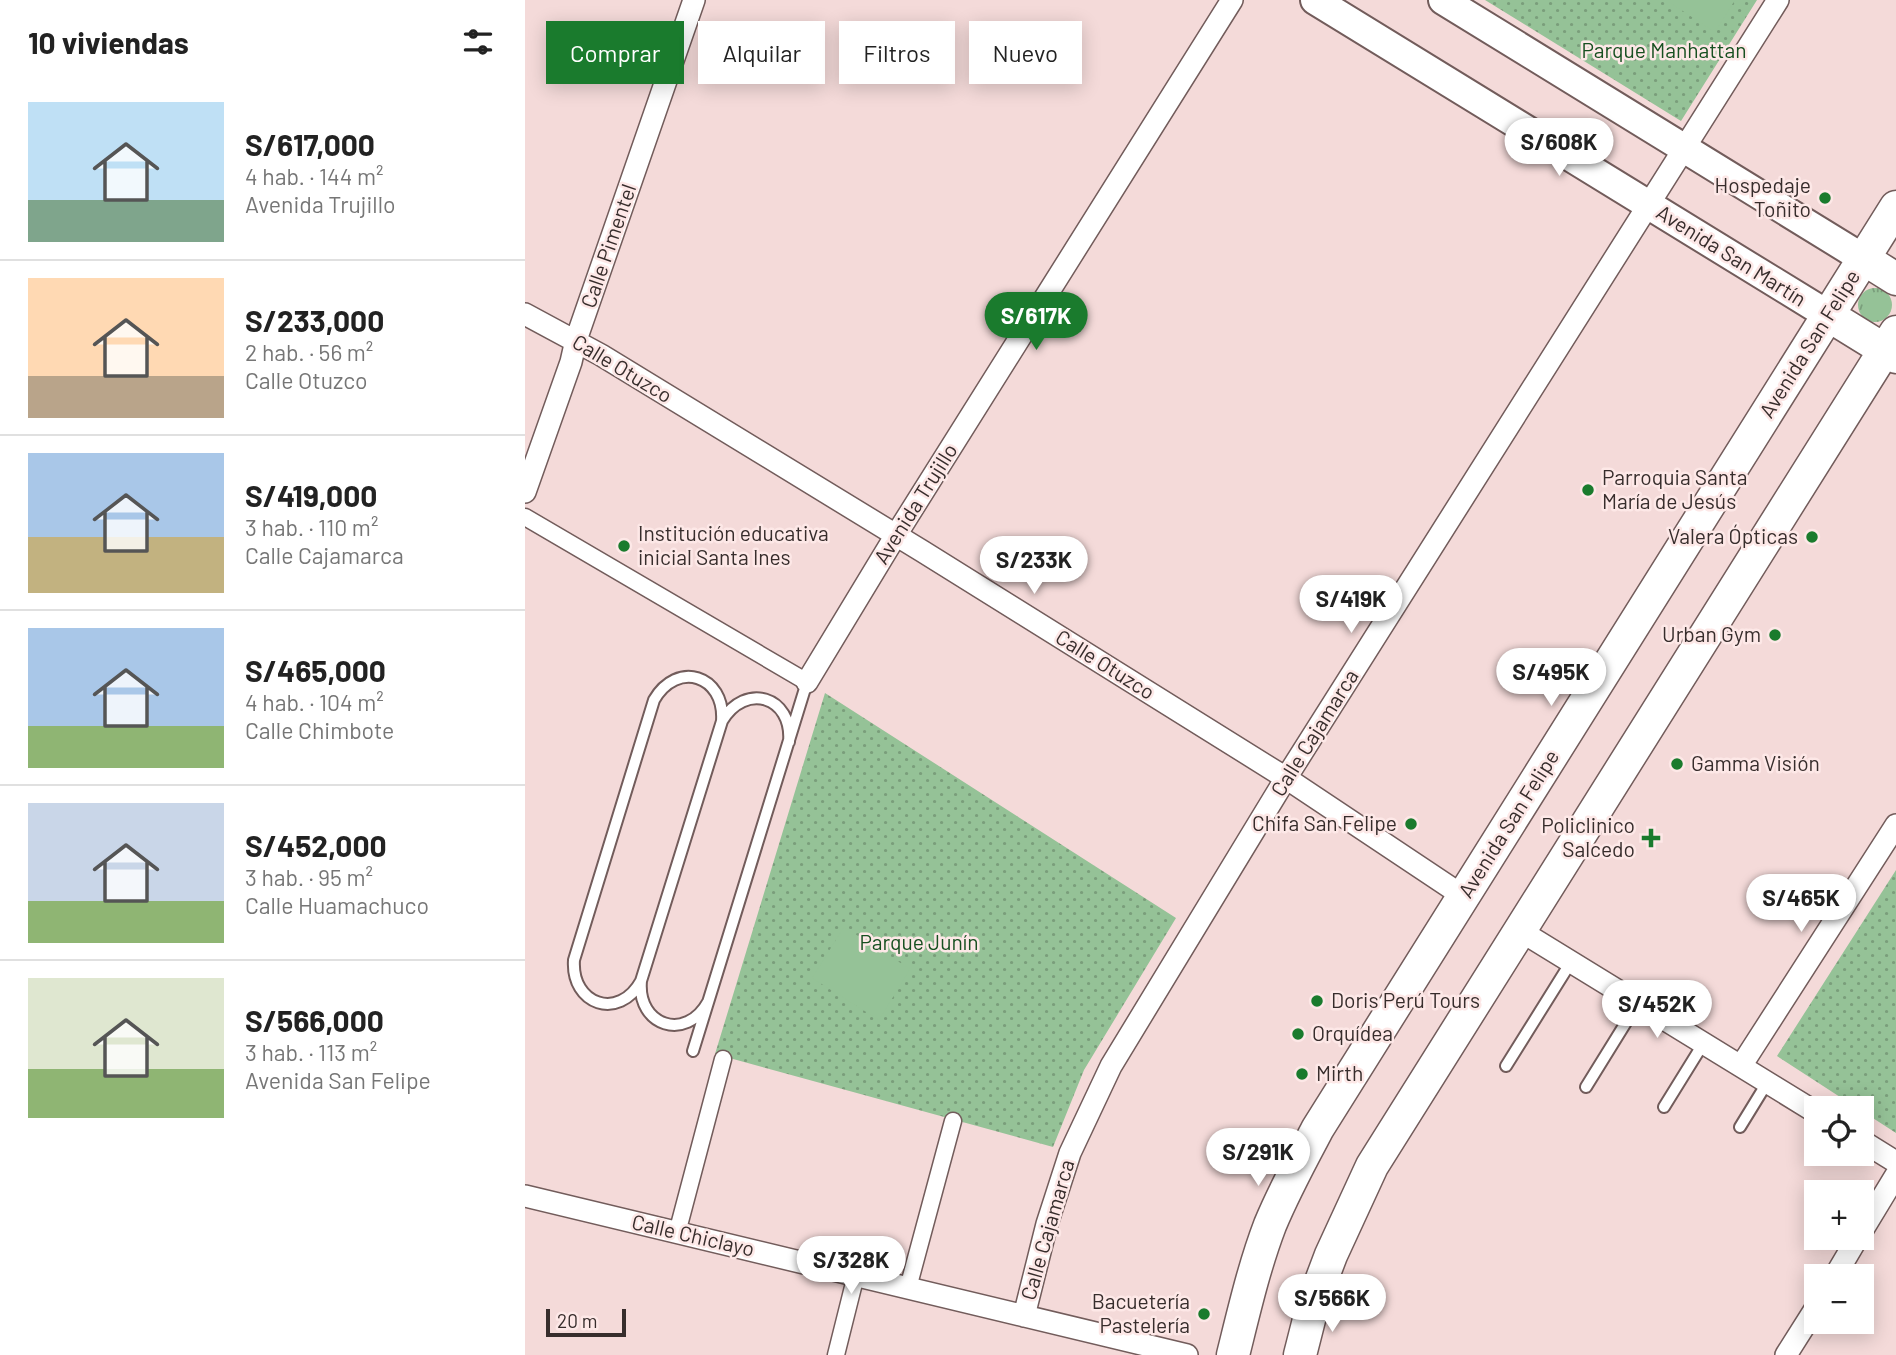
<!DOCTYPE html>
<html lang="es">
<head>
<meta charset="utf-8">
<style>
  :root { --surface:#fff; --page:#f6f6f6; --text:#222; --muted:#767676; --line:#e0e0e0; --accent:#1a7b2d }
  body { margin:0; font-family:Barlow,sans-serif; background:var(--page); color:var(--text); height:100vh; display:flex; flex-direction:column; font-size:26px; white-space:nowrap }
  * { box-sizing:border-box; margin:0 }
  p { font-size:23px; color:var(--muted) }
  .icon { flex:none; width:38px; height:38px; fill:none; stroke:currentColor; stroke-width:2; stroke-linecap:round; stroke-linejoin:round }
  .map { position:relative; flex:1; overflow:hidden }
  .sheet { display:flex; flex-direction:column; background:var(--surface); width:525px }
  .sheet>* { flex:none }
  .hud { position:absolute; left:21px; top:21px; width:665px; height:63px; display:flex; gap:14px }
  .tools { position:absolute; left:1279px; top:1096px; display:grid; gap:14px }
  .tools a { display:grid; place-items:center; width:70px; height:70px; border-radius:0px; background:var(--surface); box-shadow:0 4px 18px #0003; font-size:35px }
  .scale { position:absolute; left:21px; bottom:18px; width:80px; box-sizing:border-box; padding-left:7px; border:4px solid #372d2c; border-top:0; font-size:19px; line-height:24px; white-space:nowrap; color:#372d2c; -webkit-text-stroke:5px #fde8e7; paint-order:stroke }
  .price { position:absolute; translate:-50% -60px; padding:0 16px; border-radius:24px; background:#fff; color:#222; font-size:23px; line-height:46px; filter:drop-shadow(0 2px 4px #0008) }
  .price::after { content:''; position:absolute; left:50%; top:42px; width:21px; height:16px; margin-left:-10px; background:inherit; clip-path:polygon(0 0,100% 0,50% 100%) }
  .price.active { background:var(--accent); color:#fff }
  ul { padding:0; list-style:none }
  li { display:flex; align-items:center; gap:21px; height:175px; padding:0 28px }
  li+li { border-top:2px solid var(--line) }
  li span { display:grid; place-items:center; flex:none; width:196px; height:140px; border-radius:0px; color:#555 }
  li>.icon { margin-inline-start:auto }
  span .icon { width:84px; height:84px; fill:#fffc; stroke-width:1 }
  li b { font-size:30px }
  h2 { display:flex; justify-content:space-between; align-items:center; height:84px; padding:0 28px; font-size:30px }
  .chip { padding:0 24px; border-radius:0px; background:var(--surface); box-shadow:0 4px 18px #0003; font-size:24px; line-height:63px }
  .chip.active { background:var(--accent); color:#fff }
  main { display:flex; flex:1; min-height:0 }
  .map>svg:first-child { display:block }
  .grass { fill:url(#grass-tufts) }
  .park { fill:url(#park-dots) }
  .garden { fill:#95c297 }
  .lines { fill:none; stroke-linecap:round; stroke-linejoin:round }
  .service-casing { stroke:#725c5b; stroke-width:14 }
  .pedestrian-casing { stroke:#725c5b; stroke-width:19 }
  .minor-casing { stroke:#725c5b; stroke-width:24 }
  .tertiary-casing { stroke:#725c5b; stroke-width:32 }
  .secondary-casing { stroke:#725c5b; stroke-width:35 }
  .service { stroke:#fff; stroke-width:10 }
  .pedestrian { stroke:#fff; stroke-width:16 }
  .minor { stroke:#fff; stroke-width:21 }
  .tertiary { stroke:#fff; stroke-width:28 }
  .secondary { stroke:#fff; stroke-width:32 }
  .poi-dot { fill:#1a7b2d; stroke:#fde8e7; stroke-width:2.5 }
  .labels { text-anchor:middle; stroke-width:5; stroke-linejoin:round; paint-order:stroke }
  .park-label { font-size:21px; fill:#175020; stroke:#fde8e7 }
  .poi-label { font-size:21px; fill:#372d2c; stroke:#fde8e7; text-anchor:end }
  .street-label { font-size:21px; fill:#372d2c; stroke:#fde8e7 }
</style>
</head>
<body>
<main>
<section class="sheet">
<h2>10 viviendas<svg class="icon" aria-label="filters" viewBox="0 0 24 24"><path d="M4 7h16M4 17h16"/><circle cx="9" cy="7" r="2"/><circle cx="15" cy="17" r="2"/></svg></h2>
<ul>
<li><span style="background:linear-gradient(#bfe0f5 70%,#7fa58c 0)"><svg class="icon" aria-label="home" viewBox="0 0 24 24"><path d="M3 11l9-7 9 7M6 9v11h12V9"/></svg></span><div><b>S/617,000</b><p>4 hab. · 144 m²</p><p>Avenida Trujillo</p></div></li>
<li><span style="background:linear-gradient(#ffd9b3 70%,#b9a48a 0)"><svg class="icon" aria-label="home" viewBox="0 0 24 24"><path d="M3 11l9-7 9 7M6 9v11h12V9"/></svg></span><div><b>S/233,000</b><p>2 hab. · 56 m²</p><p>Calle Otuzco</p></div></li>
<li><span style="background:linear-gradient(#a9c7e8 60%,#c2b280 0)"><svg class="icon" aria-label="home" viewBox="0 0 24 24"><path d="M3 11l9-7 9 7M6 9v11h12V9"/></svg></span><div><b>S/419,000</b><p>3 hab. · 110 m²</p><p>Calle Cajamarca</p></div></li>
<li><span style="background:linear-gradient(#a9c7e8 70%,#8fb573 0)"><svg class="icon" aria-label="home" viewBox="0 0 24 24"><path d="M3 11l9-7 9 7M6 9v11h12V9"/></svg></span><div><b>S/465,000</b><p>4 hab. · 104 m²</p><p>Calle Chimbote</p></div></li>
<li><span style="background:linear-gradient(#c9d6e8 70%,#8fb573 0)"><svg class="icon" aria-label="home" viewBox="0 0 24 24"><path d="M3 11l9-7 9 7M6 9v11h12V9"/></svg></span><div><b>S/452,000</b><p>3 hab. · 95 m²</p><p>Calle Huamachuco</p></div></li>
<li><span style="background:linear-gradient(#dfe7d0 65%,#8fb573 0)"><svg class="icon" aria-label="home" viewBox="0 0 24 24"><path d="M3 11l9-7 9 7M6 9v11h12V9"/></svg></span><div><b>S/566,000</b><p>3 hab. · 113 m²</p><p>Avenida San Felipe</p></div></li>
</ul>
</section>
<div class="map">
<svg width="1371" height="1355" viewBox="0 0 1371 1355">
  <defs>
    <pattern id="grass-tufts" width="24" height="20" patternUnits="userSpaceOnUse" patternTransform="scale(1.75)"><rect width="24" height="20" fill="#95c297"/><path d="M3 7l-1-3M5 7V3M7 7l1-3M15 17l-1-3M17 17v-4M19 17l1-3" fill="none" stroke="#7a9e7b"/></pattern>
    <pattern id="park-dots" width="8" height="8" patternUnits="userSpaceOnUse" patternTransform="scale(1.75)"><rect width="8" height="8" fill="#95c297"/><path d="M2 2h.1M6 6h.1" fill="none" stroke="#7a9e7b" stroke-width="1.8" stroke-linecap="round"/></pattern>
  </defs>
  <rect width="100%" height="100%" fill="#f4dad9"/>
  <!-- grass -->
  <path class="grass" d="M1333 305a17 17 0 1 1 34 0a17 17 0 1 1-34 0Z"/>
  <!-- park -->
  <path class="park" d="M 960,0 L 1232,0 L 1156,121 Z
    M 300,693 L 651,918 L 559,1070 L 528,1147 L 190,1054 Z
    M 1371,870 L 1371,1133 L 1337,1111 L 1337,1108 L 1332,1108 L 1252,1056 Z"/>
  <!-- garden -->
  <path class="garden" d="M 1146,0 L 1210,0 L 1190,32 L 1144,2 Z
    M 319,927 L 385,969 L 354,1020 L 287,978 Z"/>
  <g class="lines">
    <defs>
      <path id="service" d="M 116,981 C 94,1021 46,1005 49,960 L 129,700 C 152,660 200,675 197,721
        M 183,1002 C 161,1042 112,1026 116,981 L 197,721 C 220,682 268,696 264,742
        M 168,1051 L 282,682
        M 981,1066 L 1046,962
        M 1061,1087 L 1113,1003
        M 1139,1107 L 1178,1044
        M 1215,1127 L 1242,1083
        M 1289,1146 L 1292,1142"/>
      <path id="pedestrian" d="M 0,517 L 282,682
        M 152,1233 L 198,1059
        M 383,1288 L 428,1121
        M 311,1355 L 331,1275"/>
      <path id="minor" d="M 0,314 L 76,355 L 397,551 L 761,778 L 938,896
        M 0,492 L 46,362 L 51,340 L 169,0
        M 282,682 L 371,535 L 707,0
        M 994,930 L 1292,1113
        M 1216,1066 L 1371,825
        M 1337,1141 L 1371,1162
        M 0,1196 L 662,1355
        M 1337,1231 L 1371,1175
        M 1310,1276 L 1333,1237
        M 499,1316 L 522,1224 L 545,1153 L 586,1066 L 761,778 L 1253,0
        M 1261,1355 L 1292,1306"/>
      <path id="tertiary" d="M 790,0 L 1303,315
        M 918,0 L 1339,259"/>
      <path id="secondary" d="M 1339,259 L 1371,279
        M 1303,315 L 1371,357
        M 708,1355 C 719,1311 729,1267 745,1225 C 759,1191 776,1160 793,1128 L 1371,207
        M 775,1355 L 789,1300 L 806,1255 L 847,1166 L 1371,332"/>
    </defs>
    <!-- service casing -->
    <use href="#service" class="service-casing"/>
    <!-- pedestrian casing -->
    <use href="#pedestrian" class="pedestrian-casing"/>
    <!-- minor casing -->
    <use href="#minor" class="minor-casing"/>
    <!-- tertiary casing -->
    <use href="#tertiary" class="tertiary-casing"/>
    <!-- secondary casing -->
    <use href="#secondary" class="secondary-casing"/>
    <!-- service -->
    <use href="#service" class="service"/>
    <!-- pedestrian -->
    <use href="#pedestrian" class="pedestrian"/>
    <!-- minor -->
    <use href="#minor" class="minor"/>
    <!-- tertiary -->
    <use href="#tertiary" class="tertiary"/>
    <!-- secondary -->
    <use href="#secondary" class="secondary"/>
  </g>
  <!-- markers -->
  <g class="poi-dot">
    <circle cx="1300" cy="198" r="7"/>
    <circle cx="1063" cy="490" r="7"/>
    <circle cx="1287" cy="537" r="7"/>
    <circle cx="99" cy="546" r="7"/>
    <circle cx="1250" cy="635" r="7"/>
    <circle cx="1152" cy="764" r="7"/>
    <circle cx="886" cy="824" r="7"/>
    <path d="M1122.5 827.5h7v7h7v7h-7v7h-7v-7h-7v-7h7z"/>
    <circle cx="792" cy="1001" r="7"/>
    <circle cx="773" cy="1034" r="7"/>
    <circle cx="777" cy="1074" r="7"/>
    <circle cx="679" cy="1314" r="7"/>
  </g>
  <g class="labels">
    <!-- park labels -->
    <g class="park-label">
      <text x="1139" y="58">Parque Manhattan</text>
      <text x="394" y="950">Parque Junín</text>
    </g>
    <!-- poi labels -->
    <g class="poi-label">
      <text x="1286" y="193">Hospedaje<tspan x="1286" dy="24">Toñito</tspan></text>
      <text x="1077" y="485" text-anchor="start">Parroquia Santa<tspan x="1077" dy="24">María de Jesús</tspan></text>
      <text x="113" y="541" text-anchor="start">Institución educativa<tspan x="113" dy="24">inicial Santa Ines</tspan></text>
      <text x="1273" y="544">Valera Ópticas</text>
      <text x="1236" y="642">Urban Gym</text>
      <text x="1166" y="771" text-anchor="start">Gamma Visión</text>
      <text x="872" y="831">Chifa San Felipe</text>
      <text x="1110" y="833">Policlinico<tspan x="1110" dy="24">Salcedo</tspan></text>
      <text x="806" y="1008" text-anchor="start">Doris Perú Tours</text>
      <text x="787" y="1041" text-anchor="start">Orquídea</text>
      <text x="791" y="1081" text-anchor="start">Mirth</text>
      <text x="665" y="1309">Bacuetería<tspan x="665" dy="24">Pastelería</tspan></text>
    </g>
    <!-- street labels -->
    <g class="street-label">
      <text transform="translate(84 246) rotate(-71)" y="7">Calle Pimentel</text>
      <text transform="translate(1206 256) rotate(32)" y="7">Avenida San Martín</text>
      <text transform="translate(1285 344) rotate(-58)" y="7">Avenida San Felipe</text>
      <text transform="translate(97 369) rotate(31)" y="7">Calle Otuzco</text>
      <text transform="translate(391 504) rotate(-58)" y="7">Avenida Trujillo</text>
      <text transform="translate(580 665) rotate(32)" y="7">Calle Otuzco</text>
      <text transform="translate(790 733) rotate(-58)" y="7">Calle Cajamarca</text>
      <text transform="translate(984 824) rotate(-58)" y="7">Avenida San Felipe</text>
      <text transform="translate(523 1230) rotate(-74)" y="7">Calle Cajamarca</text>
      <text transform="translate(168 1236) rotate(13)" y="7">Calle Chiclayo</text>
    </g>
  </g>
</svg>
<div class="tools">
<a><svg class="icon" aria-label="locate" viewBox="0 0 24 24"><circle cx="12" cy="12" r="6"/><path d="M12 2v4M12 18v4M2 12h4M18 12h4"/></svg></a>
<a>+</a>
<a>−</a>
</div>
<div class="scale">20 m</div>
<b class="price" style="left:1034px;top:178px">S/608K</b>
<b class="price active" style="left:511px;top:352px">S/617K</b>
<b class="price" style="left:509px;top:596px">S/233K</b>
<b class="price" style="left:826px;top:635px">S/419K</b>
<b class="price" style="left:1026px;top:708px">S/495K</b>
<b class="price" style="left:1276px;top:934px">S/465K</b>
<b class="price" style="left:1132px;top:1040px">S/452K</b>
<b class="price" style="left:733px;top:1188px">S/291K</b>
<b class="price" style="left:326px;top:1296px">S/328K</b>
<b class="price" style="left:807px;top:1334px">S/566K</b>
<div class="hud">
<a class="chip active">Comprar</a>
<a class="chip">Alquilar</a>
<a class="chip">Filtros</a>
<a class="chip">Nuevo</a>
</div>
</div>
</main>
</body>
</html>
